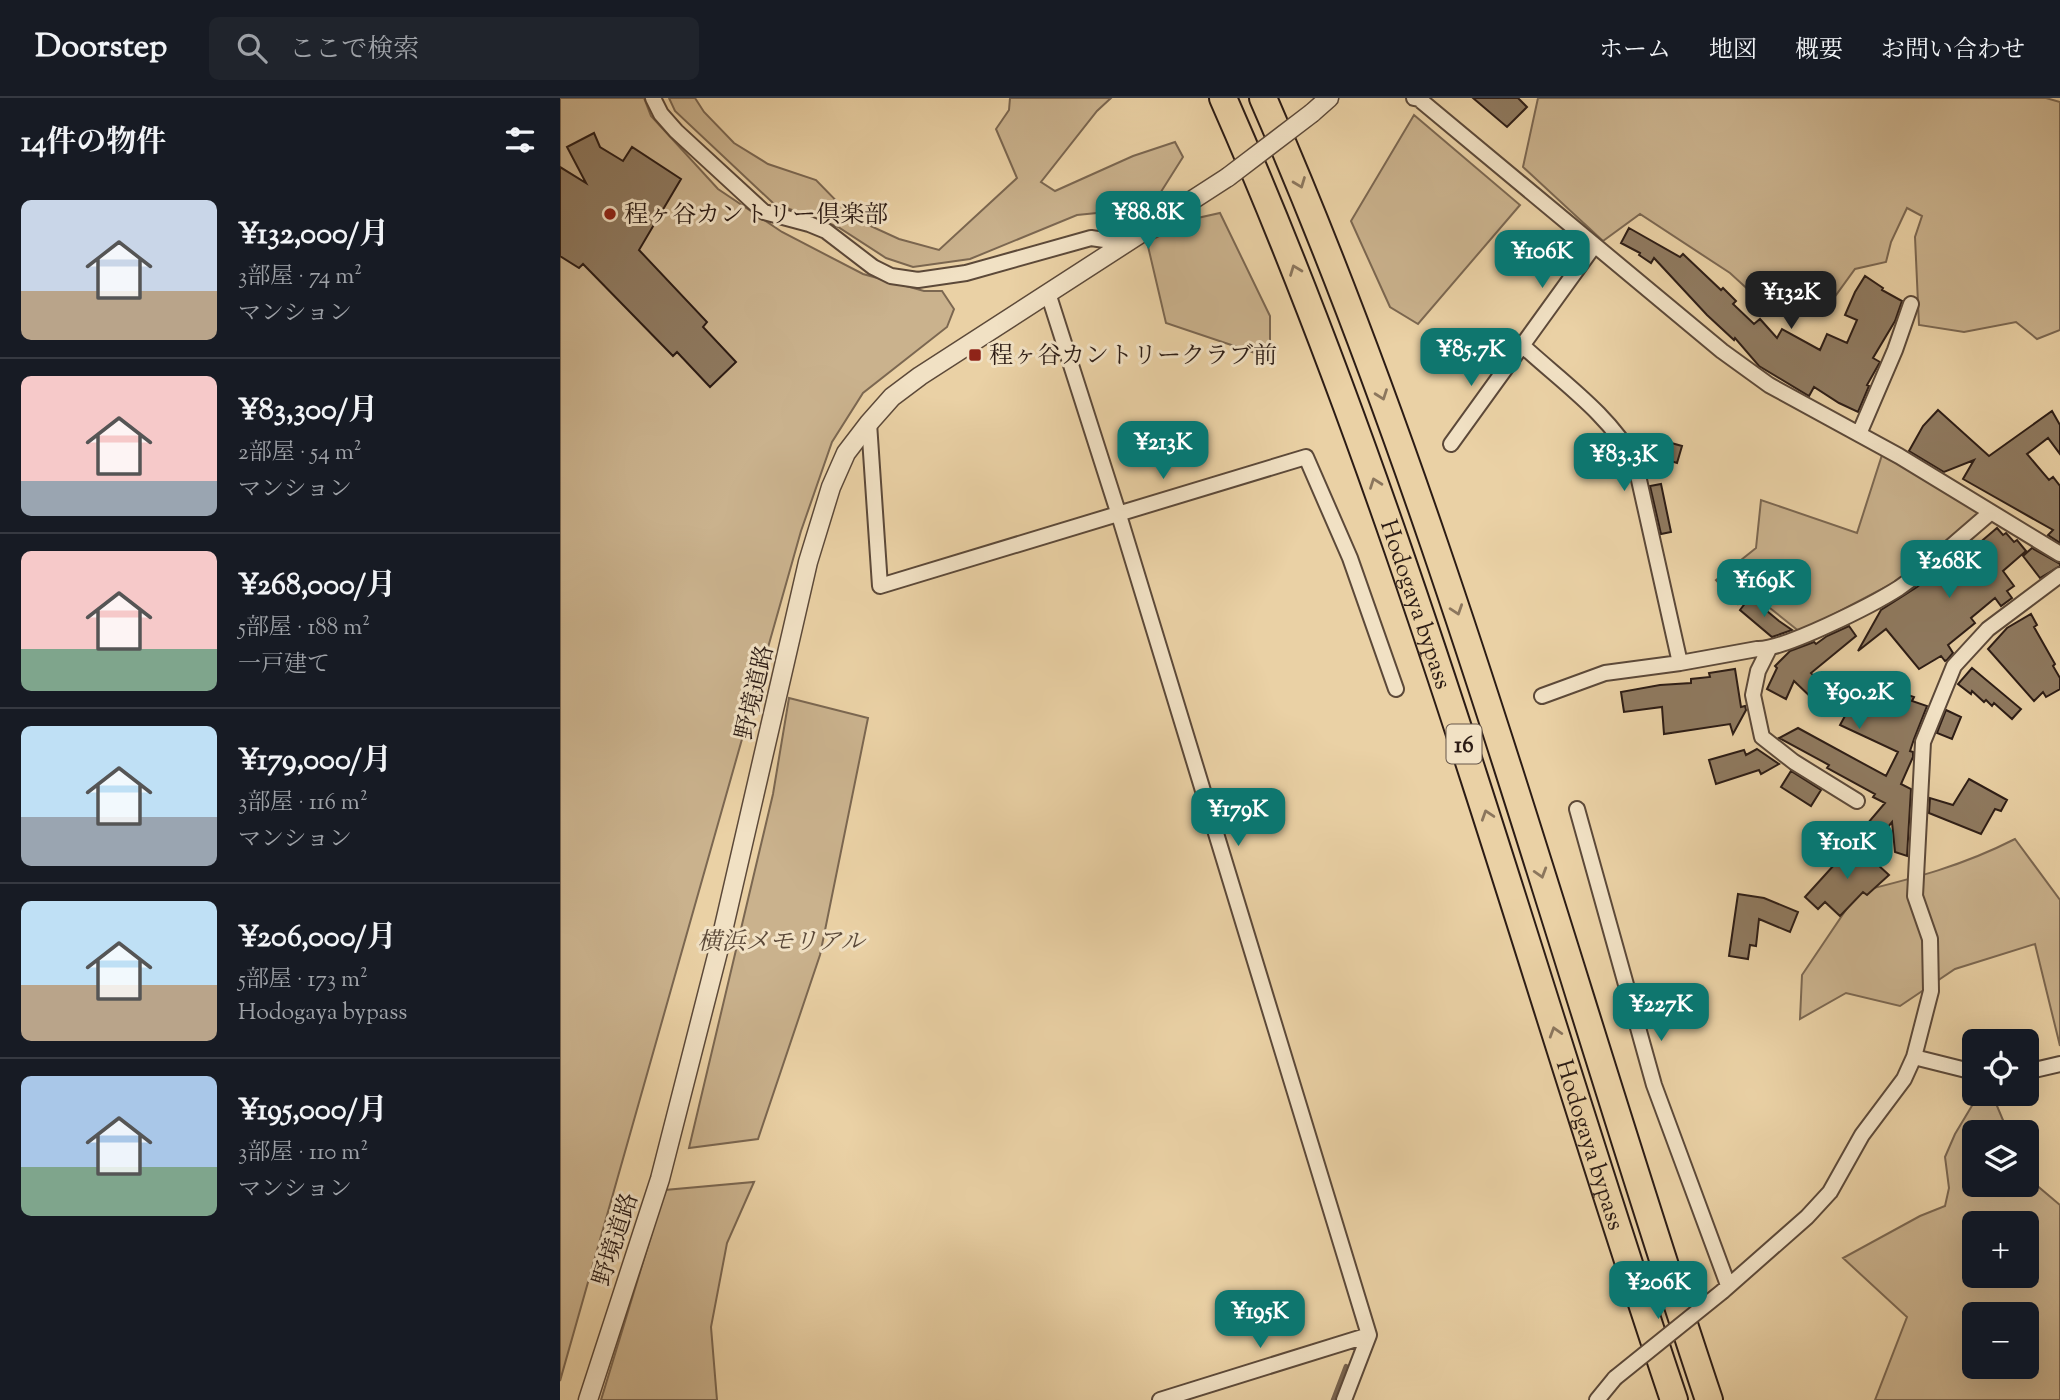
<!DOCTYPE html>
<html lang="ja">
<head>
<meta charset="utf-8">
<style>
  :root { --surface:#171b24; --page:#20242c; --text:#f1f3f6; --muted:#9ea1a6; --line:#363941; --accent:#0f766e }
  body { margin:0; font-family:"Sorts Mill Goudy","Noto Serif JP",serif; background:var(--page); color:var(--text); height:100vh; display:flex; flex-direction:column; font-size:26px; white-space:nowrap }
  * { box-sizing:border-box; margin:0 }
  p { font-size:23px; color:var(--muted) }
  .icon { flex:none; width:38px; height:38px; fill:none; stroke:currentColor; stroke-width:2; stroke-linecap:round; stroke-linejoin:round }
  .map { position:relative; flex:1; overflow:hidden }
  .drawer { display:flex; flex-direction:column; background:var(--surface); width:560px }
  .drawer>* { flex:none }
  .controls { position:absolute; left:1402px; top:931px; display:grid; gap:14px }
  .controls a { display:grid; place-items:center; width:77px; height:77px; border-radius:10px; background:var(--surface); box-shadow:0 7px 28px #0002; font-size:35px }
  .price { position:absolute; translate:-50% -60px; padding:0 16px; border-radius:14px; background:var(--accent); color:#fff; font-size:23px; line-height:46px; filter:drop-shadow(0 2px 4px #0008) }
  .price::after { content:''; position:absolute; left:50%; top:42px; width:21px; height:16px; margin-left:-10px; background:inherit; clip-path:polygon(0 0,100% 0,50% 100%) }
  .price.current { background:#222; color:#fff }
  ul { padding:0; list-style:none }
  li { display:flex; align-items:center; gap:21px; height:175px; padding:0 21px }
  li+li { border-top:2px solid var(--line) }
  li span { display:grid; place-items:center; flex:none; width:196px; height:140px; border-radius:10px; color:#555 }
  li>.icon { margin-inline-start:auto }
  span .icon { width:84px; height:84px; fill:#fffc; stroke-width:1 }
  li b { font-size:30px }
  h2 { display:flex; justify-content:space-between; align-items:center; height:84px; padding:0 21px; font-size:30px }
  header { display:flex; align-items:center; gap:42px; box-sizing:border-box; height:98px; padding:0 35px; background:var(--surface); border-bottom:2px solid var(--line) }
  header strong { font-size:33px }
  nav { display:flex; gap:38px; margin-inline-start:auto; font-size:24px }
  .search { width:490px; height:63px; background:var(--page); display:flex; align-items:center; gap:18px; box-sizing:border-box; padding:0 24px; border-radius:10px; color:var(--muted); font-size:26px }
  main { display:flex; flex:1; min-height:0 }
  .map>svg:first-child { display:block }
  .green { fill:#cab28d; stroke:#7b6751; stroke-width:2; fill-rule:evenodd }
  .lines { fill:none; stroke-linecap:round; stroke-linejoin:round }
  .stream { stroke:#77634e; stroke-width:4.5 }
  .building { fill:#8f7a60; stroke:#2c1c15; stroke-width:2 }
  .minor-casing { stroke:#5c4939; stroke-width:18 }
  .tertiary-casing { stroke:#5c4939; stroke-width:21 }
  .motorway-casing { stroke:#2c1c15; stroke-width:30 }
  .minor { stroke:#f1e1c4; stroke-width:14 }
  .tertiary { stroke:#f1e1c4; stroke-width:18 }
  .motorway { stroke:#ead1a5; stroke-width:26 }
  .minor-bridge-casing { stroke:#5c4939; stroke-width:18; stroke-linecap:butt }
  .tertiary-bridge-casing { stroke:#5c4939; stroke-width:21; stroke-linecap:butt }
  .minor-bridge { stroke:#f1e1c4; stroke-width:14 }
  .tertiary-bridge { stroke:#f1e1c4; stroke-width:18 }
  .oneway { stroke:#8b765d }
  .poi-dot { fill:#8f2418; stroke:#f1e1c4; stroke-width:2.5 }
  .labels { text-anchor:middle; stroke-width:6; stroke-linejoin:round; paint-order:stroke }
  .shield { fill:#f1e1c4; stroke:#67574a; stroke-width:2 }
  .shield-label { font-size:23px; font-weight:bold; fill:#2c1c15 }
  .poi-label { font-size:24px; fill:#2c1c15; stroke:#f1e1c4; text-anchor:start }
  .street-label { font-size:24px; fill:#2c1c15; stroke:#f1e1c4 }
  .park-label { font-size:24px; font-style:italic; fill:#5b4939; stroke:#f1e1c4 }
</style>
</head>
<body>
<header>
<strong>Doorstep</strong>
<div class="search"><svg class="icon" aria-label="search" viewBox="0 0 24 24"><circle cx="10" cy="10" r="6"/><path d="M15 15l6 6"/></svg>ここで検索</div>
<nav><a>ホーム</a><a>地図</a><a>概要</a><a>お問い合わせ</a></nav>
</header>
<main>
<section class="drawer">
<h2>14件の物件<svg class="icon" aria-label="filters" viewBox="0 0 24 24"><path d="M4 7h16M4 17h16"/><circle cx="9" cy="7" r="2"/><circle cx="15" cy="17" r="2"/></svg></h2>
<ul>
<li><span style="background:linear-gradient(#c9d6e8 65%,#b9a48a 0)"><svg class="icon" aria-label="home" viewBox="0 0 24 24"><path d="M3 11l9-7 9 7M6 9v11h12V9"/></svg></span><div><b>¥132,000/月</b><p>3部屋 · 74 m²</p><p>マンション</p></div></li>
<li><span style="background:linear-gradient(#f6c9c9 75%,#9aa5b1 0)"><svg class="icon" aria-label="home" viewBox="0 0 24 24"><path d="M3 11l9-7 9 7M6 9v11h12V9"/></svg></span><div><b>¥83,300/月</b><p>2部屋 · 54 m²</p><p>マンション</p></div></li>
<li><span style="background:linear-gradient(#f6c9c9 70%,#7fa58c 0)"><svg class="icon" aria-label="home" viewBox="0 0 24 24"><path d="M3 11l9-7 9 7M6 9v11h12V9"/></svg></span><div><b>¥268,000/月</b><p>5部屋 · 188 m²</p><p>一戸建て</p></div></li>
<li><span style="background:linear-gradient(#bfe0f5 65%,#9aa5b1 0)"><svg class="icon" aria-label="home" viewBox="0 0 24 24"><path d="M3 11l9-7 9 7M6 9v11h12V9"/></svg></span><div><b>¥179,000/月</b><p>3部屋 · 116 m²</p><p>マンション</p></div></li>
<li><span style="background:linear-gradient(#bfe0f5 60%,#b9a48a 0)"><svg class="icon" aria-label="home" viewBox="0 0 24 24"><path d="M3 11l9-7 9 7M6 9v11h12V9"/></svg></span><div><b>¥206,000/月</b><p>5部屋 · 173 m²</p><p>Hodogaya bypass</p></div></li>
<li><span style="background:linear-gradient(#a9c7e8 65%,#7fa58c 0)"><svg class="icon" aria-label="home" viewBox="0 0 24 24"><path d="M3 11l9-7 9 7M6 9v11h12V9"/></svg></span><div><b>¥195,000/月</b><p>3部屋 · 110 m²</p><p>マンション</p></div></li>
</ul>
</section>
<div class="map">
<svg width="1500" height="1302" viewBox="0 0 1500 1302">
  <rect width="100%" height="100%" fill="#ead1a5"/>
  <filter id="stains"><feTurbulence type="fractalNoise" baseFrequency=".00286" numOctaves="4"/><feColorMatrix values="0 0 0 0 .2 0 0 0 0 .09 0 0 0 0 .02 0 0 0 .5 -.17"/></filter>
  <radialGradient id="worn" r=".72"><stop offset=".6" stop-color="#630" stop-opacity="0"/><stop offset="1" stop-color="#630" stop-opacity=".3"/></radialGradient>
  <!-- green -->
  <path class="green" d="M 0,0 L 84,0 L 91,18 L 158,91 L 222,134 L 303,176 L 364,193 L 382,193 L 394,211 L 387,229 L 303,295 L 272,344 L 241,433 L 0,1283 Z
    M 109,0 L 135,0 L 144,14 L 174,45 L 208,66 L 256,82 L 293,120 L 339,141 L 379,152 L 457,80 L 436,31 L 449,12 L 450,0 L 551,0 L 537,13 L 481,84 L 495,93 L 573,58 L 615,44 L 623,59 L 599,97 L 557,113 L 517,117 L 410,161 L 353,169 L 326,160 L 278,129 L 213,105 L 115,13 Z
    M 978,0 L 1486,0 L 1500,4 L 1500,232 L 1477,241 L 1456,224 L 1404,234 L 1359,227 L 1355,139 L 1362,118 L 1347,110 L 1331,144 L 1326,164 L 1295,171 L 1263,215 L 1217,218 L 1170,175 L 1080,116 L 1043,143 L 963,69 Z
    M 854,17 L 960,107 L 858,226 L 830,209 L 791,123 Z
    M 660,115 L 710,218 L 710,260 L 606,225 L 587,144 L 633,121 Z
    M 1322,357 L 1422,415 L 1341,481 L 1240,534 L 1191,495 L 1178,506 L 1156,482 L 1196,450 L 1201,402 L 1297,435 Z
    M 229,600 L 308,620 L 260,857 L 198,1041 L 129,1050 L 213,696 Z
    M 1455,741 L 1500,802 L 1500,948 L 1475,846 L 1395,871 L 1340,908 L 1286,895 L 1240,921 L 1242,877 L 1298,794 C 1355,780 1402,768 1455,741 Z
    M 1419,996 L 1432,996 L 1448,1034 L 1414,1034 L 1414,1087 L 1466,1087 L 1467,1075 L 1468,1080 L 1500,1107 L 1500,1302 L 1315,1302 L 1347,1219 L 1283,1160 L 1360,1118 L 1385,1108 L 1389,1090 L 1385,1059 L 1395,1036 ZM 1414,1125 L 1466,1125 L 1466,1178 L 1414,1178 ZM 1414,1216 L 1466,1216 L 1466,1269 L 1414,1269 Z
    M 194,1084 L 167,1145 L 151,1229 L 157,1302 L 41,1302 L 105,1092 Z"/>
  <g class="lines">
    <!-- stream -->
    <path class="stream" d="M 773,1302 L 786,1268"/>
  </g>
  <!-- building -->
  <path class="building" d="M 913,0 L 958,0 L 967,9 L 947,29 Z
    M 34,35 L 40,49 L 63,63 L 72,49 L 121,81 L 79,152 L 147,224 L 143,229 L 176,264 L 150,289 L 117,254 L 113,258 L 23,166 L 19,170 L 0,158 L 0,69 L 26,85 L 7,49 Z
    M 1069,130 L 1120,159 L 1123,156 L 1161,192 L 1163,190 L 1176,203 L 1173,206 L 1194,226 L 1200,221 L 1217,240 L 1222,231 L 1260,252 L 1267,236 L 1287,245 L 1297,222 L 1285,217 L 1295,194 L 1305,178 L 1323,190 L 1322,192 L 1342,203 L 1335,223 L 1313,260 L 1320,264 L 1307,287 L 1309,288 L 1298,314 L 1279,305 L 1254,289 L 1249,298 L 1199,268 L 1175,240 L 1174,242 L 1147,217 L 1094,160 L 1091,165 L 1079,157 L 1080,155 L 1061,145 Z
    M 1378,312 L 1429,358 L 1492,313 L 1500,327 L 1500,356 L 1488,340 L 1467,356 L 1489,382 L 1493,379 L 1500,388 L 1500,445 L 1488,437 L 1493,432 L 1403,381 L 1414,362 L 1384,374 L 1349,353 L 1363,328 Z
    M 1097,341 L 1122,348 L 1117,365 L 1092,357 Z
    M 1101,386 L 1111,434 L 1101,436 L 1090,388 Z
    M 1437,430 L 1443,437 L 1446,435 L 1454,444 L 1457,442 L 1466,453 L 1443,473 L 1454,488 L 1447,493 L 1452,500 L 1441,508 L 1435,500 L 1411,520 L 1415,525 L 1388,547 L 1393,555 L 1387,562 L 1385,563 L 1381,558 L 1359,571 L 1326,531 L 1298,553 L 1321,512 L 1357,489 L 1407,451 L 1410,445 L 1417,447 Z
    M 1472,450 L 1500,466 L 1500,468 L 1480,480 L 1463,458 Z
    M 1190,499 L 1219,523 L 1232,532 L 1212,539 L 1180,512 Z
    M 1471,516 L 1477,527 L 1474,529 L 1495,566 L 1493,568 L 1500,580 L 1500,591 L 1486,599 L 1483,594 L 1474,603 L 1428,551 L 1447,530 Z
    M 1289,528 L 1296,538 L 1251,575 L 1275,599 L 1287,575 L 1311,588 L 1316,578 L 1338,589 L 1336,593 L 1354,599 L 1352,603 L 1367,608 L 1354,641 L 1350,653 L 1353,654 L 1353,659 L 1341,686 L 1351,691 L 1347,758 L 1335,754 L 1332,724 L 1314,746 L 1296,739 L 1325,705 L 1313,699 L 1315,696 L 1267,670 L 1269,667 L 1219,640 L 1238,630 L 1326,678 L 1338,654 L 1280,627 L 1285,618 L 1272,612 L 1278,609 L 1276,604 L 1261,608 L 1257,605 L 1234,583 L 1226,601 L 1207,591 L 1217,570 L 1215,568 L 1230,553 L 1254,544 L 1256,546 L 1267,538 Z
    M 1412,570 L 1461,611 L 1452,621 L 1434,605 L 1432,608 L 1426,602 L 1424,604 L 1412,593 L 1411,596 L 1398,586 Z
    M 1175,571 L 1181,609 L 1185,608 L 1186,612 L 1173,636 L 1170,626 L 1104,636 L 1102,609 L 1064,614 L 1061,594 L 1100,587 L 1131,585 L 1131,581 L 1150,579 L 1149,575 Z
    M 1386,612 L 1401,619 L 1392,641 L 1377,635 Z
    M 1197,651 L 1219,666 L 1201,676 L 1199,672 L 1156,686 L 1149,662 L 1184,652 L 1186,657 Z
    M 1231,673 L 1261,692 L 1251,708 L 1221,689 Z
    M 1409,681 L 1447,702 L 1441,713 L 1435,711 L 1421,736 L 1369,715 L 1370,700 L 1393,707 Z
    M 1294,745 L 1329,777 L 1307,797 L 1303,794 L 1280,818 L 1265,804 L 1258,811 L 1245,799 Z
    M 1178,796 L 1204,800 L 1238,814 L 1230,834 L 1199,821 L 1196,848 L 1190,847 L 1188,861 L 1169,858 Z"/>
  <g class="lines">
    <defs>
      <path id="minor" d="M 93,0 L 101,16 L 116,33 L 204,114 L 249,126 L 266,133 L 313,169 L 331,178 L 358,182 L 406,175 L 531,140 L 565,145
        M 854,0 L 859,1 L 1162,253 L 1209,287 L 1339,358 L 1500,456
        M 488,195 L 558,414 L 809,1237 L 784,1302
        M 963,248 C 1002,284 1050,317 1075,364 L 1120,565
        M 309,325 L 320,488 L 746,359 L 790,460 L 836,591
        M 1299,336 L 1335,252 L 1351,206
        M 891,346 L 1034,148
        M 1209,551 L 1198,573 L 1193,597 L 1202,639 L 1234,664 L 1297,703
        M 982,598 L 1045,575 L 1120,565 L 1197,551 C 1224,552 1314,506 1339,490 C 1371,468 1400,440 1430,415
        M 1017,711 L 1094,987 L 1168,1187
        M 1354,959 L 1414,974
        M 1466,974 L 1500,966
        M 1163,1193 L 1247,1119 L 1270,1094 L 1302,1037 L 1344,981 L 1354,959 L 1371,893 L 1370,841 L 1355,798 L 1363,644 L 1394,568 L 1428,531 L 1500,477
        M 600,1302 L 809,1237
        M 1037,1302 L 1055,1280"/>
      <path id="tertiary" d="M 752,15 L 769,0
        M 28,1302 L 100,1081 L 159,850 L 248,464 L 271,389 L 286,355 L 309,325 L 332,299 L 360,278 L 668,79"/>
      <g id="motorway">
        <path id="s1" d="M 663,0 C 849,421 967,867 1114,1302"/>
        <path d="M 703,0 C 887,421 1003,867 1149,1302"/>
      </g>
    </defs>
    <!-- minor casing -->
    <use href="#minor" class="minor-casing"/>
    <!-- tertiary casing -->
    <use href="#tertiary" class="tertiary-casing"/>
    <!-- motorway casing -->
    <use href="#motorway" class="motorway-casing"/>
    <!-- minor -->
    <use href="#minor" class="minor"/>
    <!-- tertiary -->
    <use href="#tertiary" class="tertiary"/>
    <!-- motorway -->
    <use href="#motorway" class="motorway"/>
    <defs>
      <path id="minor-bridge" d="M 1055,1280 L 1163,1193"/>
      <path id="tertiary-bridge" d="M 668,79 L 752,15"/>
    </defs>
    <!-- minor-bridge casing -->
    <use href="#minor-bridge" class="minor-bridge-casing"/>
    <!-- tertiary-bridge casing -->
    <use href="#tertiary-bridge" class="tertiary-bridge-casing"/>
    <!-- minor-bridge -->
    <use href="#minor-bridge" class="minor-bridge"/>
    <!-- tertiary-bridge -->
    <use href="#tertiary-bridge" class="tertiary-bridge"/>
  </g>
  <!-- one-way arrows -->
  <defs><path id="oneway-chevron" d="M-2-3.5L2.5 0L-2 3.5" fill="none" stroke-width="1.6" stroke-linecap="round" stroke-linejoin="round" transform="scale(1.75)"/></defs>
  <g class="oneway">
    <use href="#oneway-chevron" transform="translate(740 85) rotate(69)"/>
    <use href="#oneway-chevron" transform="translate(735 172) rotate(-111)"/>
    <use href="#oneway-chevron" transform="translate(822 297) rotate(70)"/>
    <use href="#oneway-chevron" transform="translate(815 385) rotate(-110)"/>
    <use href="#oneway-chevron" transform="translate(897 512) rotate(71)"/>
    <use href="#oneway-chevron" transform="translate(927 717) rotate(-108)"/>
    <use href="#oneway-chevron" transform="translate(981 775) rotate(73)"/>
    <use href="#oneway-chevron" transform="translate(995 934) rotate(-107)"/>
  </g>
  <!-- markers -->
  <g class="poi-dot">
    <circle cx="50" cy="116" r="7"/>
    <rect x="408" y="250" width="14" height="14" rx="3.5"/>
  </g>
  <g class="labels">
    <!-- shield labels -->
    <rect class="shield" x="886.5" y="626.5" width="35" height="39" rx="5"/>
    <g class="shield-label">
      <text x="904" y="654">16</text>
    </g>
    <!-- poi labels -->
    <g class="poi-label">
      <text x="64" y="124">程ヶ谷カントリー倶楽部</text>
      <text x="429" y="265">程ヶ谷カントリークラブ前</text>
    </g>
    <!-- street labels -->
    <g class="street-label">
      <text dy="8" stroke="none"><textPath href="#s1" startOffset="542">Hodogaya bypass</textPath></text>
      <text transform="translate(194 594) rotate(-77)" y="8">野境道路</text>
      <text dy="8" stroke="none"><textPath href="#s1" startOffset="1110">Hodogaya bypass</textPath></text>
      <text transform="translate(55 1141) rotate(-72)" y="8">野境道路</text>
    </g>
    <!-- park labels -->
    <g class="park-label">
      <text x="221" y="851">横浜メモリアル</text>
    </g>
  </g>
  <rect width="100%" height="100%" filter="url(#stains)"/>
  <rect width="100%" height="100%" fill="url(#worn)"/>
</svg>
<div class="controls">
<a><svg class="icon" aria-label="locate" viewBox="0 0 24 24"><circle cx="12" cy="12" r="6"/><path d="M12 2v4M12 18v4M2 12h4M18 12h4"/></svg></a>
<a><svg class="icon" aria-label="layers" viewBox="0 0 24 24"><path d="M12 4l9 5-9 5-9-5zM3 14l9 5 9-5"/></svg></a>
<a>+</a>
<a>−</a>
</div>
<b class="price" style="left:588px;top:153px">¥88.8K</b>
<b class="price" style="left:982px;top:192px">¥106K</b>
<b class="price current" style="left:1231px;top:233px">¥132K</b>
<b class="price" style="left:911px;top:290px">¥85.7K</b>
<b class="price" style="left:603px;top:383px">¥213K</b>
<b class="price" style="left:1064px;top:395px">¥83.3K</b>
<b class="price" style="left:1389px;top:502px">¥268K</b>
<b class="price" style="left:1204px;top:521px">¥169K</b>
<b class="price" style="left:1299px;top:633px">¥90.2K</b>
<b class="price" style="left:678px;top:750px">¥179K</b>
<b class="price" style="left:1287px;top:783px">¥101K</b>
<b class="price" style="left:1101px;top:945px">¥227K</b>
<b class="price" style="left:1098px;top:1223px">¥206K</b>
<b class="price" style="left:700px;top:1252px">¥195K</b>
</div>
</main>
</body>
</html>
